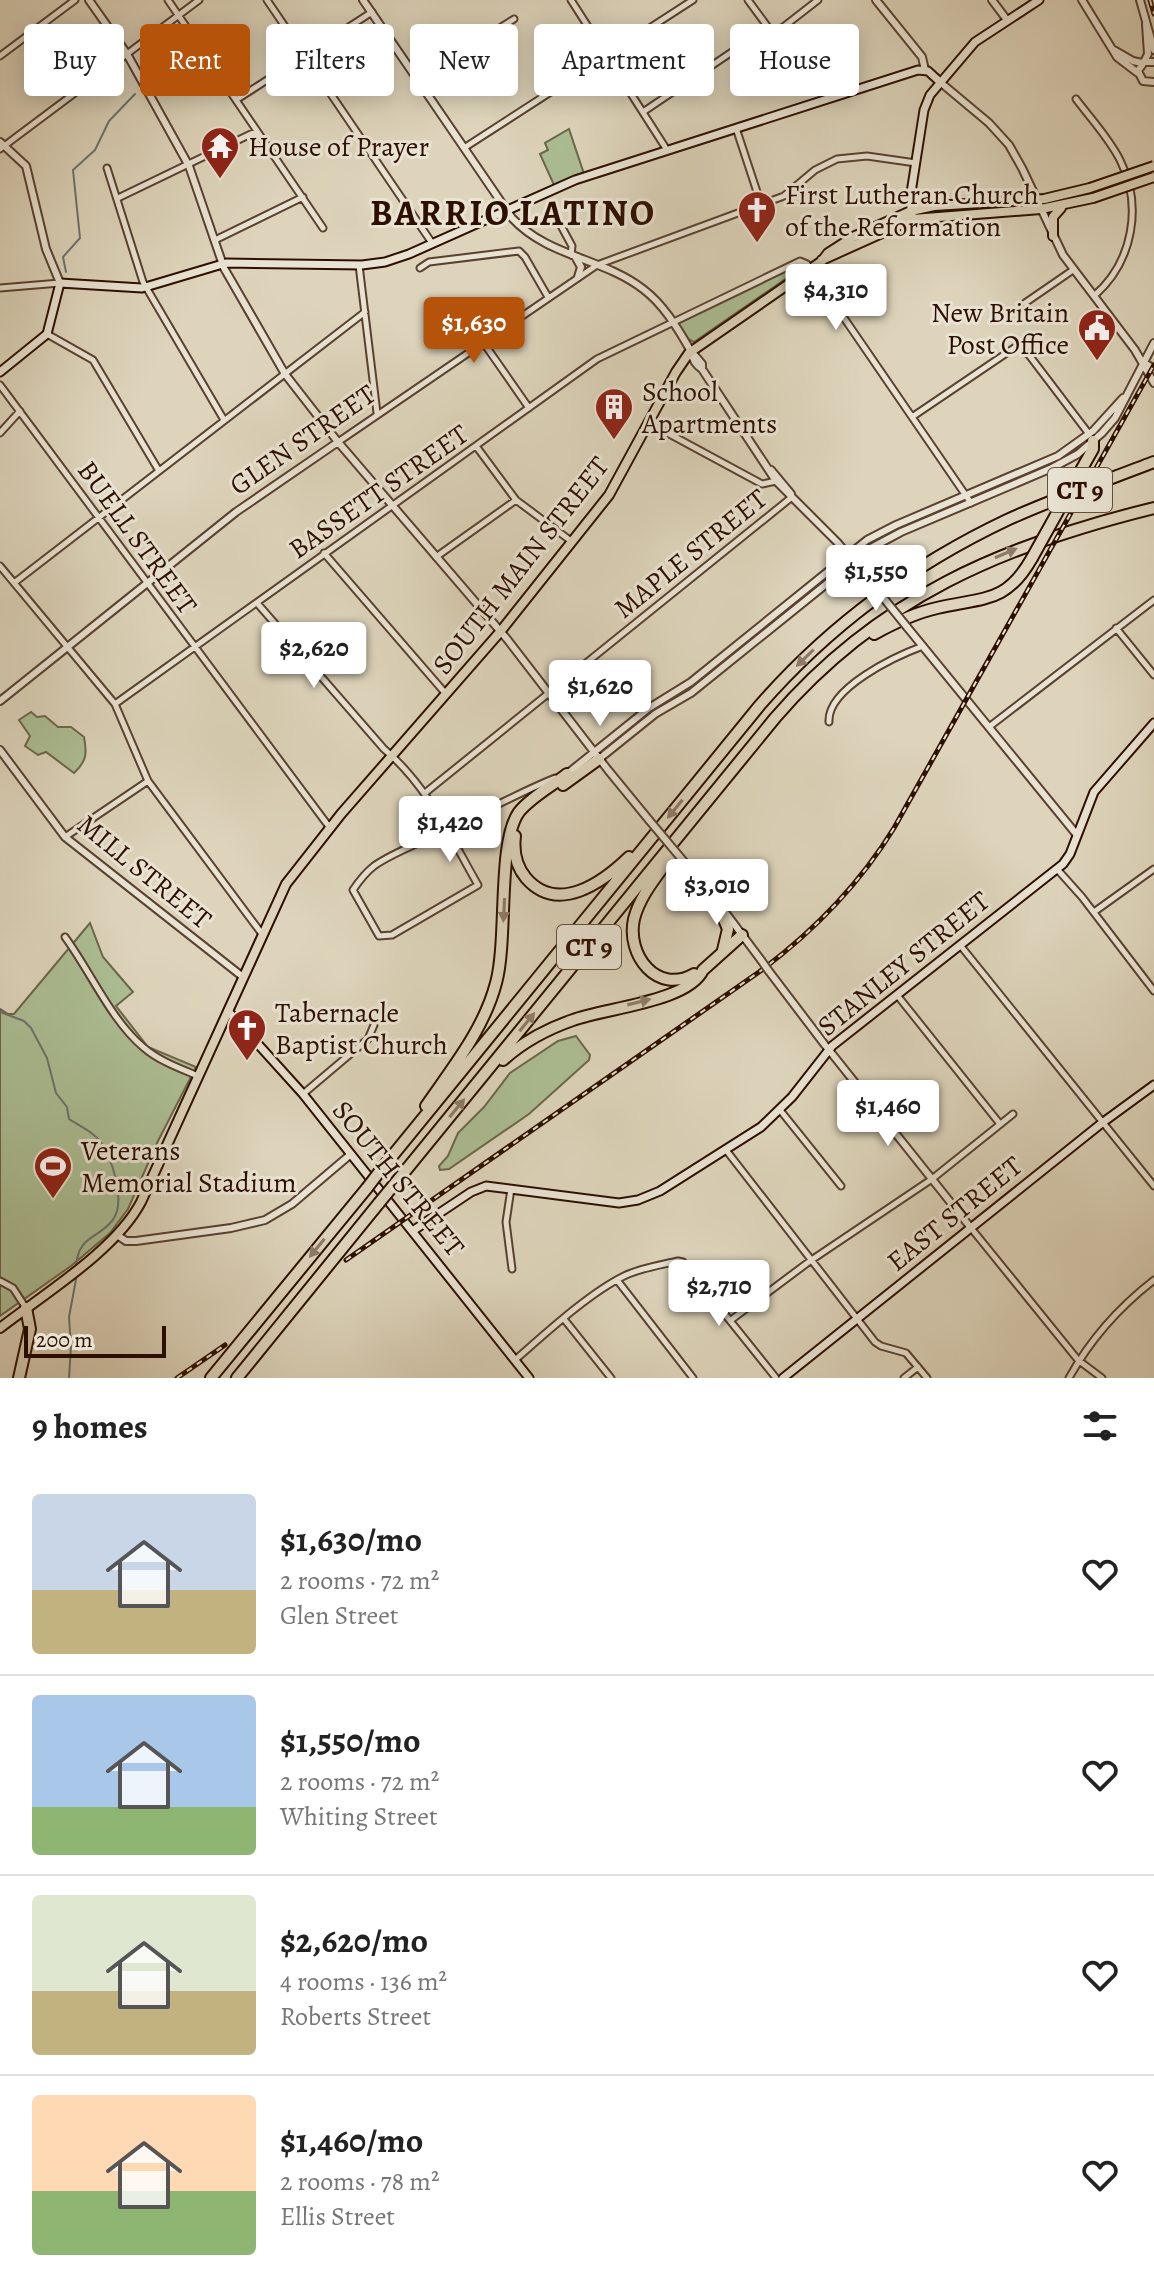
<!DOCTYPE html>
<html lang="en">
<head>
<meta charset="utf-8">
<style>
  :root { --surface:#fff; --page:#f6f6f6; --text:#222; --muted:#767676; --line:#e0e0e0; --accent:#b45309 }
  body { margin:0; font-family:Alegreya,serif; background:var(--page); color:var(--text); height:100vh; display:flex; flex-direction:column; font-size:30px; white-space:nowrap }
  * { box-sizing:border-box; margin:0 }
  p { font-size:26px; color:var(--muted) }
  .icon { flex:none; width:44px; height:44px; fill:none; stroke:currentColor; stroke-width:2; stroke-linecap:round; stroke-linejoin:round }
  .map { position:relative; height:1378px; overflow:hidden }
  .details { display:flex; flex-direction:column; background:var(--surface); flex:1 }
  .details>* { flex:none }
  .guide { position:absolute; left:24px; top:24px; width:1106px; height:72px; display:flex; gap:16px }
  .scale { position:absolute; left:24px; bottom:20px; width:142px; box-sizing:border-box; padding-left:8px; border:4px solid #2d0f00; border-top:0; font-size:22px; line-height:28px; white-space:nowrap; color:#2d0f00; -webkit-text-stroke:6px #e9e3d3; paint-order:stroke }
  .price { position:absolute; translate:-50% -68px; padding:0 18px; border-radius:8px; background:#fff; color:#222; font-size:26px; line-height:52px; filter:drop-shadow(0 2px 4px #0008) }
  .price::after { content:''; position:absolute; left:50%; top:48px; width:24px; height:18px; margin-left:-12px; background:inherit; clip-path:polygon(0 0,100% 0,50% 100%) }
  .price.selected { background:var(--accent); color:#fff }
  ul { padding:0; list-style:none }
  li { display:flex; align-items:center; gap:24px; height:200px; padding:0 32px }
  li+li { border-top:2px solid var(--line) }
  li span { display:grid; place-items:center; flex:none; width:224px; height:160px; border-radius:8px; color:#555 }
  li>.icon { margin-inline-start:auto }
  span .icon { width:96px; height:96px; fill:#fffc; stroke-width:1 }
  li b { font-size:34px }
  h2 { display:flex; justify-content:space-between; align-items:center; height:96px; padding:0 32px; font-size:34px }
  .chip { padding:0 28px; border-radius:8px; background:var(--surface); box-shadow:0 4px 20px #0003; font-size:28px; line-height:72px }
  .chip.selected { background:var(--accent); color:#fff }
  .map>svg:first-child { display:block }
  .green { fill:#acbe94; stroke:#6c664a; stroke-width:2 }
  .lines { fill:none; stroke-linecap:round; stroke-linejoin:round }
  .stream { stroke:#6c7370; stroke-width:2 }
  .minor-casing { stroke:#59402f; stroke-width:9 }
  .tertiary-casing { stroke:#59402f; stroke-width:10 }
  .secondary-casing { stroke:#2d0f00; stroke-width:11 }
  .primary-casing { stroke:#2d0f00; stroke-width:12 }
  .motorway-casing { stroke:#2d0f00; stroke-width:14 }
  .minor { stroke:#e9e3d3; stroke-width:5 }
  .tertiary { stroke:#e9e3d3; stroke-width:6 }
  .secondary { stroke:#e9e3d3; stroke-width:7 }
  .primary { stroke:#ddd4bb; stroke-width:8 }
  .motorway { stroke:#ddd4bb; stroke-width:10 }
  .rail-casing { stroke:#2d0f00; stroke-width:5 }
  .rail { stroke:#e9e3d3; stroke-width:2; stroke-dasharray:6; stroke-linecap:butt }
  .tertiary-bridge-casing { stroke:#59402f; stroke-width:10; stroke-linecap:butt }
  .primary-bridge-casing { stroke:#2d0f00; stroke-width:12; stroke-linecap:butt }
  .motorway-bridge-casing { stroke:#2d0f00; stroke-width:14; stroke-linecap:butt }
  .tertiary-bridge { stroke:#e9e3d3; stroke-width:6 }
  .primary-bridge { stroke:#ddd4bb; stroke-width:8 }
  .motorway-bridge { stroke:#ddd4bb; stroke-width:10 }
  .oneway { fill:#8e7b67 }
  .labels { text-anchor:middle; stroke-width:6; stroke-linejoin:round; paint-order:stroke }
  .shield { fill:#e9e3d3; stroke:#654f3f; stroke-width:2 }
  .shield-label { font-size:26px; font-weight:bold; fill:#2d0f00 }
  .poi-label { font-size:28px; fill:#2d0f00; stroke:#e9e3d3; text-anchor:start }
  .street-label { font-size:28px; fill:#2d0f00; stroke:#e9e3d3 }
  .district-label { font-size:36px; font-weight:bold; letter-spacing:2px; fill:#2d0f00; stroke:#e9e3d3 }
</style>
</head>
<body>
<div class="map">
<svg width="1154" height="1378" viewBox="0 0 1154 1378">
  <rect width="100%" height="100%" fill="#ddd4bb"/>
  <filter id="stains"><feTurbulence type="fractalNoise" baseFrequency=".0025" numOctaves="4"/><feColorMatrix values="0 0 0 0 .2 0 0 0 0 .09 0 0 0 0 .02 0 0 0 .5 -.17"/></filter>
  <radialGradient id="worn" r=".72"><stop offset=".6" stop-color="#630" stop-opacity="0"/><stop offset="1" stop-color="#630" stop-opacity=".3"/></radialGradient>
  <!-- green -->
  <path class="green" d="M 569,129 L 584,174 L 554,185 L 540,154 L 548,150 L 545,143 Z
    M 798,265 L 800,269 L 694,342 L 688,339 L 679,325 L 680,322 Z
    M 31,712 L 37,717 L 45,716 L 58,727 L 71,727 L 84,737 C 87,753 87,761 74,773 L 46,752 L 38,755 L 25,746 L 30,736 L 19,720 Z
    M 90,923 L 103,957 L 133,992 L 116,1006 L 148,1047 L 196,1067 L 157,1143 L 128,1209 L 110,1233 L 71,1266 L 0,1316 L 0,1009 L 8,1014 L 14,1014 Z
    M 576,1036 L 590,1055 L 589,1060 L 529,1114 L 449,1169 L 440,1170 L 439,1166 L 448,1156 L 458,1133 L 484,1107 L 510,1073 L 558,1041 Z"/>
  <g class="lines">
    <!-- stream -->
    <path class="stream" d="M 66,272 L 63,257 L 80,238 L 73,170 L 95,150 L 109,121 L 135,94
      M 0,1012 L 24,1021 L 31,1028 L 47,1058 L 56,1093 L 67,1107 L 69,1119 C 78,1125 92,1131 99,1140 C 112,1156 127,1203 112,1221 C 96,1240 78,1236 76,1267
      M 69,1378 L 71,1346 L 69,1317 L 77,1274"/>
    <defs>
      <path id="minor" d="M 168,0 L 323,228
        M 267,0 L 432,243
        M 571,0 L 667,150
        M 748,0 L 770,30
        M 0,56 L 75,0
        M 418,80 L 514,19
        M 1076,99 C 1091,119 1109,138 1120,160 C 1143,206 1133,262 1094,296
        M 236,100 L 372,12
        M 643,112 L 760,33 L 782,28 L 818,0
        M 736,128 L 761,204
        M 464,148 L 693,0
        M 0,149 L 199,0
        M 107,168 L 143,282 L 224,420
        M 118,198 L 257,131
        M 552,209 L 572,246 L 571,255
        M 215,240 L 303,197
        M 359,265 L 377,413
        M 420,268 L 429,262 L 519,251 L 525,257 L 548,297
        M 0,288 L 60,283
        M 1025,303 L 1073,270
        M 47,334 L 93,360 L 159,471
        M 483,342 L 529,408
        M 0,385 L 330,828
        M 912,417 L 1017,346 L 1029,355 L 1089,434
        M 649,423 L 762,484 L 776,481
        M 0,433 L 20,411
        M 338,442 L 597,265 L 784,196 L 815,170 L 837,159 L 867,156 L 916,163
        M 476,446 L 516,500 L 571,541
        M 324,553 L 446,694
        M 436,557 L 516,500
        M 0,566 L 115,704 L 148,781 L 262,934
        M 14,583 L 365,312
        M 257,603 L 384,749 C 427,785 450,836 478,885 L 392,935 L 379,936 L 353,890 C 359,881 365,873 374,866 C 394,852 420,843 441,833 C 479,814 516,794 555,778
        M 1116,628 L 1154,675
        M 115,704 L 597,359 L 800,261 L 807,264 L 971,503
        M 829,722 C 827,688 896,656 923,646
        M 989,727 L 1154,600
        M 425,793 L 792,497
        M 65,837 L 148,781
        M 1057,869 L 1082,897 L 1154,991
        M 1094,912 L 1154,869
        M 65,937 C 90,971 111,1020 143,1047 C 159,1061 179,1068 198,1076
        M 960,945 L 1154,1186
        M 897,995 L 1000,1124
        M 303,1094 L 368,1039 L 374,1025
        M 780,1110 L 841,1186
        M 726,1150 L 875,1342 L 881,1346 L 906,1353 L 927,1378
        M 511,1189 L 506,1222 L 512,1269
        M 971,1228 L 1078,1360 L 1102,1378
        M 617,1280 L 693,1378
        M 0,1281 L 13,1288 L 26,1308
        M 564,1319 L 611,1378
        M 731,1320 L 810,1261 L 932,1179 L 1013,1114
        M 515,1360 C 546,1333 588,1294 624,1276 C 640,1268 661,1265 678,1261 L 683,1262 L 776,1378
        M 904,1378 L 918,1367
        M 1069,1378 C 1091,1338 1118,1308 1154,1280"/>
      <path id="tertiary" d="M 89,0 L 127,54 L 189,166 L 224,268 L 285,374 L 338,442 L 507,639 L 608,770 L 649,820
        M 363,0 L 512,218 C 548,257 603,258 643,289 C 663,304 677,327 689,348 C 693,357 693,363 702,369 L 776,481 L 837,542 L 869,580
        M 876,0 L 922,57 L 925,70
        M 992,0 L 1007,20
        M 1082,0 L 1117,57 L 1138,73
        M 1140,0 L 1154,50
        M 1114,50 L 1133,61 L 1142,63
        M 1144,62 L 1148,54 L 1146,24
        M 1154,62 L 1144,62 L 1138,71 L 1143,81 L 1154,82
        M 940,82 L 989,123 L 1009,145 L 1022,168 L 1063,255 L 1135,350 L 1154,383
        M 0,142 L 26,166 L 46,249 L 60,283
        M 576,258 L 581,267 L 578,277
        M 691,351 L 702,364 L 702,369
        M 1143,362 L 1154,369
        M 771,470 L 791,494
        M 907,627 L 1077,835
        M 0,701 L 236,512 L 338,442
        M 0,750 L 65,837 L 243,977
        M 599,759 L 655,714 L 691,693 L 871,548 L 901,532 L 1052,468 L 1078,454 L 1102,433 L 1115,418 L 1154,343
        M 567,774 L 649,708 L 691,682 L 867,540 L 896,525 L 1058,456 L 1093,431 L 1123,398
        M 685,863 L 716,900
        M 725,912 L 761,960
        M 768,970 L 825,1045 L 971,1228
        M 117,1235 L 126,1241 L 136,1241 L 231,1228 L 265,1220 L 292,1204 L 351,1154"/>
      <path id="secondary" d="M 912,216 L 910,199 L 924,110 L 930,95 L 975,42 L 1039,0
        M 0,372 L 47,334 L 60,283 L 142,288 L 226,263 L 362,265 L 385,262 L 409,254 L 575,180 L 918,70 L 928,71 L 940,82
        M 228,1011 L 303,1094 L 529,1378
        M 414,1230 L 471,1192 L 486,1186 L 619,1203 L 638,1200 L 660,1191 L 761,1127 L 792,1097 L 832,1046 L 1063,864 L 1070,854 L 1094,792 L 1154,723
        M 783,1378 L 1102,1123 L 1154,1085"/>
      <path id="primary" d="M 1053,236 L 1053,217 L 1061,208
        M 822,260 L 913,219 L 1041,209 L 1093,198
        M 0,1328 C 44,1294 116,1250 141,1202 L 286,884 L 341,814 L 500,632 L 609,495 L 676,372 L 689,353 L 822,261 L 828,253 L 853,237 L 911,211 L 934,206 L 1044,199 L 1090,188"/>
      <path id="motorway" d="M 1076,479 L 1093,449 L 1093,441
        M 874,634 C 894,623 915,613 937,608 C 983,597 1006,604 1032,558
        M 563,785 L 599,759
        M 515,836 C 513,852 516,866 526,878 C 558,915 603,882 629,857
        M 672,855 C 658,875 640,895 634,919 C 626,955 657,995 694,974
        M 716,900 L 728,929 L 723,950
        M 503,1060 C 523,1042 547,1029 573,1020 C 605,1008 688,1002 703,970 L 742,935
        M 426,1106 C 453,1067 484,1029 496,983 C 508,940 497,842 519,812 C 531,797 552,786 567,774
        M 380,1171 L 760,705 C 829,626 912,565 1007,520 C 1055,498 1105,481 1154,462
        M 393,1186 L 775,718 C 878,598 1003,545 1154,508
        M 19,1378 L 30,1329 L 26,1308
        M 211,1378 L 367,1188
        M 237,1378 L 379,1203"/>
    </defs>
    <!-- minor casing -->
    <use href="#minor" class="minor-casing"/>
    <!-- tertiary casing -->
    <use href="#tertiary" class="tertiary-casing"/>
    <!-- secondary casing -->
    <use href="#secondary" class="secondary-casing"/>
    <!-- primary casing -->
    <use href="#primary" class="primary-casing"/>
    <!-- motorway casing -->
    <use href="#motorway" class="motorway-casing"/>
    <!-- minor -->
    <use href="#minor" class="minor"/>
    <!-- tertiary -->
    <use href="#tertiary" class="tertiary"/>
    <!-- secondary -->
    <use href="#secondary" class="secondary"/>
    <!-- primary -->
    <use href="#primary" class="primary"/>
    <!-- motorway -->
    <use href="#motorway" class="motorway"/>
    <defs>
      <path id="rail" d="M 1150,0 L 1154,14
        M 346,1260 L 759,972 C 813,932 859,885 894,828 L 1154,365
        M 177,1378 L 225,1345"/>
    </defs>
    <!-- rail casing -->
    <use href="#rail" class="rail-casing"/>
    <!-- rail -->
    <use href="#rail" class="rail"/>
    <defs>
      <path id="tertiary-bridge" d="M 869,580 L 907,627
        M 649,820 L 685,863
        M 761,960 L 768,970"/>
      <path id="primary-bridge" d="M 1090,188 L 1154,166
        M 1093,198 L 1154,177"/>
      <path id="motorway-bridge" d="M 1032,558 L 1076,479
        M 367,1188 L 380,1171
        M 379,1203 L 393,1186"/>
    </defs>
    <!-- tertiary-bridge casing -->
    <use href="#tertiary-bridge" class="tertiary-bridge-casing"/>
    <!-- primary-bridge casing -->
    <use href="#primary-bridge" class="primary-bridge-casing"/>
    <!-- motorway-bridge casing -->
    <use href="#motorway-bridge" class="motorway-bridge-casing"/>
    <!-- tertiary-bridge -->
    <use href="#tertiary-bridge" class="tertiary-bridge"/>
    <!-- primary-bridge -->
    <use href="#primary-bridge" class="primary-bridge"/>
    <!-- motorway-bridge -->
    <use href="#motorway-bridge" class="motorway-bridge"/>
  </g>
  <!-- one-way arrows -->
  <defs><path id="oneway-solid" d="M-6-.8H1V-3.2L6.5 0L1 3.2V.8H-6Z" transform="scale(2)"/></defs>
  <g class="oneway">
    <use href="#oneway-solid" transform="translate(1006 553) rotate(-23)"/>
    <use href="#oneway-solid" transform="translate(805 658) rotate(136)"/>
    <use href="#oneway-solid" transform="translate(675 809) rotate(129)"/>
    <use href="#oneway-solid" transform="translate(504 910) rotate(93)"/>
    <use href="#oneway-solid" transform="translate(639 1002) rotate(-14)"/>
    <use href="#oneway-solid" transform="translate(527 1022) rotate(-51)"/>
    <use href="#oneway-solid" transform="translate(457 1108) rotate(-51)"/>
    <use href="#oneway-solid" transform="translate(317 1248) rotate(129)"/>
  </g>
  <!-- icons -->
  <defs>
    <symbol id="temple-pin" viewBox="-11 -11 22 30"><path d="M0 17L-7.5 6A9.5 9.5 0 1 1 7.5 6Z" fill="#8f2418" stroke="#e9e3d3"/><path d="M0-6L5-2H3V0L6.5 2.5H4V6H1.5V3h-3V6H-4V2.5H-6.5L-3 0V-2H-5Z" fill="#fff"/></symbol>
    <symbol id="church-pin" viewBox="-11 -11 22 30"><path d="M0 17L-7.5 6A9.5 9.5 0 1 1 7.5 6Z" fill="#8f2418" stroke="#e9e3d3"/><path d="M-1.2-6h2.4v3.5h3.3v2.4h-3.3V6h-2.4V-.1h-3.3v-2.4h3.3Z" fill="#fff"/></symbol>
    <symbol id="civic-pin" viewBox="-11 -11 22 30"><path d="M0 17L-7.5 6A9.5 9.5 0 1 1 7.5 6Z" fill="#8f2418" stroke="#e9e3d3"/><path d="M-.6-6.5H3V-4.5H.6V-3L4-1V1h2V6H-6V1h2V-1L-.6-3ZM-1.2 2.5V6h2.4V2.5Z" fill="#fff"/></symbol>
    <symbol id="building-pin" viewBox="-11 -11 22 30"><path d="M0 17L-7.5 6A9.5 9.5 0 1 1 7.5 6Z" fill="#8f2418" stroke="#e9e3d3"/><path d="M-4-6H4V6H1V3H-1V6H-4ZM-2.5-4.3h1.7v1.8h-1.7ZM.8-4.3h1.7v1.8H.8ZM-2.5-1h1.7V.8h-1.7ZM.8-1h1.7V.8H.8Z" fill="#fff"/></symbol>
    <symbol id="stadium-pin" viewBox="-11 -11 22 30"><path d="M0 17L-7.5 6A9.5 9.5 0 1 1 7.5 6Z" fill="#8f2418" stroke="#e9e3d3"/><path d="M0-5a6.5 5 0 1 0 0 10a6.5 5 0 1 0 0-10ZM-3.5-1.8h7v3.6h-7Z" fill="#fff"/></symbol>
  </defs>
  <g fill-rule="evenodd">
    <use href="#temple-pin" x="198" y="124" width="44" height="60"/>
    <use href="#church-pin" x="735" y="188" width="44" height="60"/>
    <use href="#civic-pin" x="1075" y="306" width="44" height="60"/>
    <use href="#building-pin" x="592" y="385" width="44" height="60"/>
    <use href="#church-pin" x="225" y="1006" width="44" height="60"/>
    <use href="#stadium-pin" x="31" y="1144" width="44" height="60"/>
  </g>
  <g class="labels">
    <!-- shield labels -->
    <g class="shield">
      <rect x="1048" y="468" width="64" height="44" rx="6"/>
      <rect x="557" y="925" width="64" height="44" rx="6"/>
    </g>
    <g class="shield-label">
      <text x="1080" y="499">CT 9</text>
      <text x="589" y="956">CT 9</text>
    </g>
    <!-- poi labels -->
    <g class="poi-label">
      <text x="248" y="156">House of Prayer</text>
      <text x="785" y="204">First Lutheran Church<tspan x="785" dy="32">of the Reformation</tspan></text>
      <text x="1069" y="322" text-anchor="end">New Britain<tspan x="1069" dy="32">Post Office</tspan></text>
      <text x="642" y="401">School<tspan x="642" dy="32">Apartments</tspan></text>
      <text x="275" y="1022">Tabernacle<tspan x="275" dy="32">Baptist Church</tspan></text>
      <text x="81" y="1160">Veterans<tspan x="81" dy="32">Memorial Stadium</tspan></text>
    </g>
    <!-- street labels -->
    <g class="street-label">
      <text transform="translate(302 439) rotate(-35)" y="10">GLEN STREET</text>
      <text transform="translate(378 491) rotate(-35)" y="10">BASSETT STREET</text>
      <text transform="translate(138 537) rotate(54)" y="10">BUELL STREET</text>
      <text transform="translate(690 553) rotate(-39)" y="10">MAPLE STREET</text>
      <text transform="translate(520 565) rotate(-52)" y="10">SOUTH MAIN STREET</text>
      <text transform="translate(145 871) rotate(39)" y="10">MILL STREET</text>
      <text transform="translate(903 963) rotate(-39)" y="10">STANLEY STREET</text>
      <text transform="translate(399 1178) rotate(51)" y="10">SOUTH STREET</text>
      <text transform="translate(954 1213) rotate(-39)" y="10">EAST STREET</text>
    </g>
    <!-- district labels -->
    <g class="district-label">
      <text x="513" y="225">BARRIO LATINO</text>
    </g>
  </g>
  <rect width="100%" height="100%" filter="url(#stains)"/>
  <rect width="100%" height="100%" fill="url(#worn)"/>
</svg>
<div class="scale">200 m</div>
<b class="price" style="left:836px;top:332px">$4,310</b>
<b class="price selected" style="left:474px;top:365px">$1,630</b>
<b class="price" style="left:876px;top:613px">$1,550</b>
<b class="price" style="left:314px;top:690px">$2,620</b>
<b class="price" style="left:600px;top:728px">$1,620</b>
<b class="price" style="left:450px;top:864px">$1,420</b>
<b class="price" style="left:717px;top:927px">$3,010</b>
<b class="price" style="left:888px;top:1148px">$1,460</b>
<b class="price" style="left:719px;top:1328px">$2,710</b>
<div class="guide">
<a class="chip">Buy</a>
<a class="chip selected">Rent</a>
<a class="chip">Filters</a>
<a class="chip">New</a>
<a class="chip">Apartment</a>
<a class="chip">House</a>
</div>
</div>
<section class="details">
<h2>9 homes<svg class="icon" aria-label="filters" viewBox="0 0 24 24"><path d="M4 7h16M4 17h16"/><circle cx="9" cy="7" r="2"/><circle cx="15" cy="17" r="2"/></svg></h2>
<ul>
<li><span style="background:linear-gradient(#c9d6e8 60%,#c2b280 0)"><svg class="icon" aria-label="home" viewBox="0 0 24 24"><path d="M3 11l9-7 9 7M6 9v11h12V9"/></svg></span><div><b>$1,630/mo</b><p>2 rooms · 72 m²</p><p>Glen Street</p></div><svg class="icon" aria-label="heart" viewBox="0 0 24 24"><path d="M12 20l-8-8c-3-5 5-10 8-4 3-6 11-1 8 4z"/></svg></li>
<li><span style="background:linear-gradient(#a9c7e8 70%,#8fb573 0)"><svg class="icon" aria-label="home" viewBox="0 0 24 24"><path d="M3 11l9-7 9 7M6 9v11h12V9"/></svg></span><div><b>$1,550/mo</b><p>2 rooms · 72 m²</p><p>Whiting Street</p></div><svg class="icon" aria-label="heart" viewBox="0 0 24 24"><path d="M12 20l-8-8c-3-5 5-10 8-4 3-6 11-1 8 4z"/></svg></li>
<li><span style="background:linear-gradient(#dfe7d0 60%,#c2b280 0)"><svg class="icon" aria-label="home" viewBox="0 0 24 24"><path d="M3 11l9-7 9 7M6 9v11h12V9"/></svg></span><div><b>$2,620/mo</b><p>4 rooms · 136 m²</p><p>Roberts Street</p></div><svg class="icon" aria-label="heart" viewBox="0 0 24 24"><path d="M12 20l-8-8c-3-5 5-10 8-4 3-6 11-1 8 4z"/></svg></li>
<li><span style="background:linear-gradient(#ffd9b3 60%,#8fb573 0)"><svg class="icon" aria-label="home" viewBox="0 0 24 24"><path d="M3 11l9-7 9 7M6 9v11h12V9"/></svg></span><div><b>$1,460/mo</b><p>2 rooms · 78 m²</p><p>Ellis Street</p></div><svg class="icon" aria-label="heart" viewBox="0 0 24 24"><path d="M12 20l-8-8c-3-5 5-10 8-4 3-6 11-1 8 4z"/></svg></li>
</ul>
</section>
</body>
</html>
